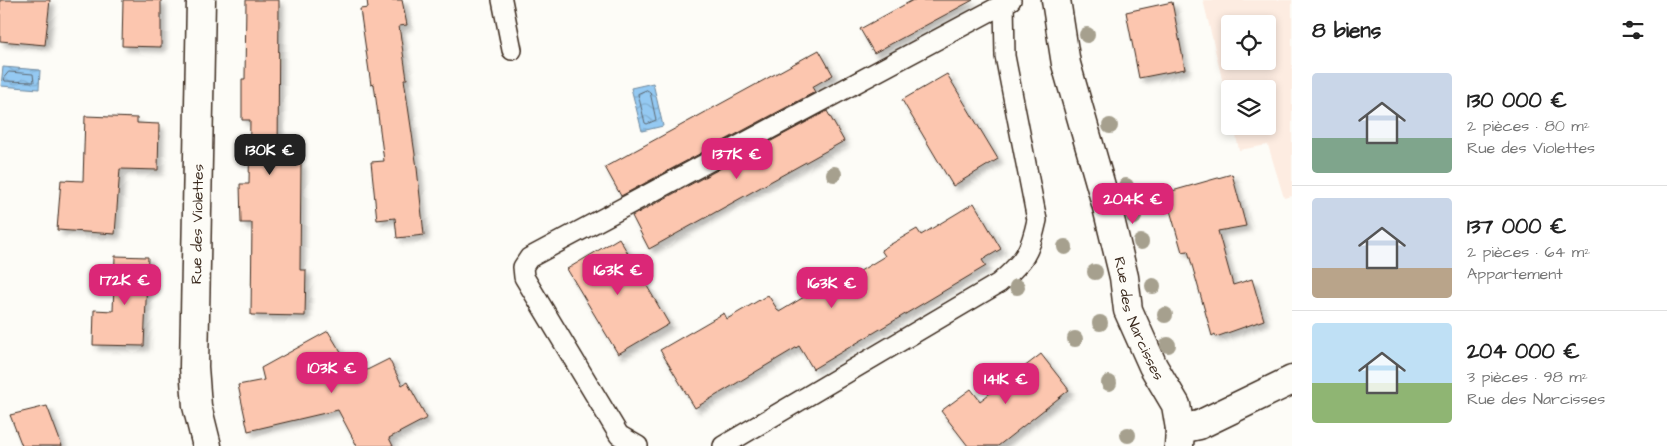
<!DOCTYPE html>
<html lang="fr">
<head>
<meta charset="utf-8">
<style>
  :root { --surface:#fff; --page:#f2f2f2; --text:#222; --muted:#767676; --line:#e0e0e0; --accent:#db2777 }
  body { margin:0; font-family:"Architects Daughter",sans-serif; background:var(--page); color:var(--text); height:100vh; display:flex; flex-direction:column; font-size:19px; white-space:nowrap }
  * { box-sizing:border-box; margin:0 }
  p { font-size:16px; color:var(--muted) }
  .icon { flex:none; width:28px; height:28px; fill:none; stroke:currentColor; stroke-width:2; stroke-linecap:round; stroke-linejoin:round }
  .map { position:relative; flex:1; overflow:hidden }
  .panel { display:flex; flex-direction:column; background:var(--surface); width:375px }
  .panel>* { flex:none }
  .tools { position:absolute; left:1221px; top:15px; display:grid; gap:10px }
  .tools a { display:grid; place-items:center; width:55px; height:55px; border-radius:5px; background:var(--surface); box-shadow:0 2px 8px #0003; font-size:25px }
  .price { position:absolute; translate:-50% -42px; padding:0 11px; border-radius:10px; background:var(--accent); color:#fff; font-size:16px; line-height:32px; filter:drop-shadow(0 1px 2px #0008) }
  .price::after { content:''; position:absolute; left:50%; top:30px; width:15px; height:11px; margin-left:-8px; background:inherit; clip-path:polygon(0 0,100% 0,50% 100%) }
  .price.active { background:#222; color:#fff }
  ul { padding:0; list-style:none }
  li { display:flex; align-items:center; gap:15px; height:125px; padding:0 20px }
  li+li { border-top:1px solid var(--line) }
  li span { display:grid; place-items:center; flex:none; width:140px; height:100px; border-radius:5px; color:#555 }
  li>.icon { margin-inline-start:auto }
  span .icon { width:60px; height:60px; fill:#fffc; stroke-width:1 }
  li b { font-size:21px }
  h2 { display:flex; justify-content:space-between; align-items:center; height:60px; padding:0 20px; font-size:21px }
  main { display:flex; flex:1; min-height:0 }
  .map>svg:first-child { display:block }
  .built { fill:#fdece1; fill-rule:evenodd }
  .water { fill:url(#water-waves); stroke:#70899d }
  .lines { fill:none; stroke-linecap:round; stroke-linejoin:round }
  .shore { stroke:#5f6a73; stroke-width:1 }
  .building { fill:#fcc6af; stroke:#3b2a1e; filter:url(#shadow) }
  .service-casing { stroke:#3b2a1e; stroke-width:22 }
  .minor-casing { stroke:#3b2a1e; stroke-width:31 }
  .service { stroke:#fdfcf7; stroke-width:19 }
  .minor { stroke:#fdfcf7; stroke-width:28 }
  .tree { fill:#a6a08e }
  .labels { text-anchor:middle; stroke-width:4; stroke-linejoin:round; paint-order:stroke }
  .street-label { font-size:15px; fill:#3b2a1e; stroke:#fdfcf7 }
</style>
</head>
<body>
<main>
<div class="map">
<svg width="1292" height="446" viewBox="0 0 1292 446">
  <defs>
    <pattern id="water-waves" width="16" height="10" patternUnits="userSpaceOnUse" patternTransform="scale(1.25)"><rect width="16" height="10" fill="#94c9f2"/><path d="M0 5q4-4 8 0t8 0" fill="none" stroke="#80adcf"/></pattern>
    <filter id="shadow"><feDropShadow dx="4.5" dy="4.5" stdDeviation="2.5" flood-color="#0004"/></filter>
  </defs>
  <rect width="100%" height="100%" fill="#fdfcf7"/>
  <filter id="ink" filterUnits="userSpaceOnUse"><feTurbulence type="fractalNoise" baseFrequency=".02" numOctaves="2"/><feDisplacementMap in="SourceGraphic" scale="10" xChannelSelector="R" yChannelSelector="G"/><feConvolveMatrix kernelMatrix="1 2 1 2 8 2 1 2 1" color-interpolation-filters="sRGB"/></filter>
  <g filter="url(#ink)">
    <!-- built -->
    <path class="built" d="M 1203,0 L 1292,0 L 1292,196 L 1284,198 L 1268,145 L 1239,150 L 1234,126 L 1268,126 L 1268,89 L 1230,89 L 1230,112 ZM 1230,24 L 1268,24 L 1268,61 L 1230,61 Z"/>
    <!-- water -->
    <path class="water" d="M 3,67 L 40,70 L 39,89 L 1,86 Z
      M 653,83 L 663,126 L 642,131 L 631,88 Z"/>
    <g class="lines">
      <!-- shore -->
      <path class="shore" d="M 9,72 L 33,74 L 34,82 L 5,81 L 4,78 Z
        M 647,90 L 650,92 L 656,120 L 647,124 L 645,123 L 638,94 Z"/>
    </g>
    <!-- building -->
    <path class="building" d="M 0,0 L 50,0 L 45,45 L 0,41 Z
      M 123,0 L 161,0 L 161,47 L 122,46 Z
      M 246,0 L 279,0 L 278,160 L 301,162 L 300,270 L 306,270 L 305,316 L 251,315 L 252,223 L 241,223 L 240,184 L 249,184 L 250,120 L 242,120 L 242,79 L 245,79 Z
      M 367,0 L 402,0 L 407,25 L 399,26 L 407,79 L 404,79 L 417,168 L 424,235 L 397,238 L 395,218 L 377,220 L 371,162 L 384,161 L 374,84 L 371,85 L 360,9 L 368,8 Z
      M 913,0 L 973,0 L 874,53 L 860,29 Z
      M 1172,2 L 1185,69 L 1139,78 L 1126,12 Z
      M 819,50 L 833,75 L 812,87 L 815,92 L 621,196 L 605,167 Z
      M 947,74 L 998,159 L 953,186 L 902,100 Z
      M 827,111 L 844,141 L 649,249 L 632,216 Z
      M 85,116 L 137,118 L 137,123 L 159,124 L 158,170 L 120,169 L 115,234 L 57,230 L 61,180 L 83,181 Z
      M 1232,174 L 1246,226 L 1218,231 L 1233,285 L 1252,279 L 1264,320 L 1216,337 L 1215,334 L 1212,336 L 1188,251 L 1182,252 L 1165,193 Z
      M 974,203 L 1001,249 L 982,260 L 986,266 L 813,369 L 799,346 L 695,408 L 660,350 L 724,313 L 727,319 L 768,295 L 779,312 L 829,282 L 832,288 L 885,256 L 881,250 L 917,229 L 921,235 Z
      M 619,238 L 669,324 L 618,354 L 567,269 Z
      M 115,256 L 148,257 L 144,346 L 93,345 L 94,310 L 113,311 Z
      M 328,331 L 355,376 L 389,359 L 402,385 L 407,382 L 427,418 L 389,438 L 393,446 L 357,446 L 338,410 L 248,431 L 238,385 L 264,380 L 261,368 Z
      M 1041,354 L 1069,390 L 998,446 L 968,446 L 941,411 L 971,389 L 980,401 Z
      M 47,406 L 62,446 L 22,446 L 10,415 Z"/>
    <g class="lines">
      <defs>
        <path id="service" d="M 502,0 L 512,50
          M 638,446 L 619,435 L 524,277 L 523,267 L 529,258 L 1011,0
          M 723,446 L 999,283 C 1024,261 1030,253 1037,220 L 1005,56 L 1004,3"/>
        <g id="minor">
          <path d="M 201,0 L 194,367 L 197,406 L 207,446"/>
          <path id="s1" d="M 1056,0 L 1066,64 L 1107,207 L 1124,277 L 1128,310 L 1153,366 L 1176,405 L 1180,429 L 1179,446"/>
          <path d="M 1180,429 L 1199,425 L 1292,380"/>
        </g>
      </defs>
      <!-- service casing -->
      <use href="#service" class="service-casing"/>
      <!-- minor casing -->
      <use href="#minor" class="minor-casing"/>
      <!-- service -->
      <use href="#service" class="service"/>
      <!-- minor -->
      <use href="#minor" class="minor"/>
    </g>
    <!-- trees -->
    <g class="tree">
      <circle cx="1087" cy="35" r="8"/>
      <circle cx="1110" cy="126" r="8"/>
      <circle cx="834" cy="174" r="8"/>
      <circle cx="1126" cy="186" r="8"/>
      <circle cx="1134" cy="217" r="8"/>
      <circle cx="1141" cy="242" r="8"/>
      <circle cx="1065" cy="247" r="8"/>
      <circle cx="1095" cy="272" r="8"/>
      <circle cx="1153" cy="286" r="8"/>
      <circle cx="1017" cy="287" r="8"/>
      <circle cx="1165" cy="315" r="8"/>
      <circle cx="1100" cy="323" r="8"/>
      <circle cx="1075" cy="339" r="8"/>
      <circle cx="1168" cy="345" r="8"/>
      <circle cx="1109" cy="383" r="8"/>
      <circle cx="1128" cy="435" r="8"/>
    </g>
  </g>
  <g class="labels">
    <!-- street labels -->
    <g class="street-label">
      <text transform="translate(197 224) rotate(-89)" y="5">Rue des Violettes</text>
      <text dy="5" stroke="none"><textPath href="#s1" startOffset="330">Rue des Narcisses</textPath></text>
    </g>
  </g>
</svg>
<div class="tools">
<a><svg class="icon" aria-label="locate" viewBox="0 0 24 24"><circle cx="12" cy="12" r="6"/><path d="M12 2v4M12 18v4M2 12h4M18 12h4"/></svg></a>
<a><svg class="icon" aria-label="layers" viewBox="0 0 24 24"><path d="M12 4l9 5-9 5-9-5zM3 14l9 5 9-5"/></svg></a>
</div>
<b class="price active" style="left:270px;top:176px">130K €</b>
<b class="price" style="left:737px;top:180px">137K €</b>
<b class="price" style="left:1133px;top:225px">204K €</b>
<b class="price" style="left:618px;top:296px">163K €</b>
<b class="price" style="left:125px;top:306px">172K €</b>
<b class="price" style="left:832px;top:309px">163K €</b>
<b class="price" style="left:332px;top:394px">103K €</b>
<b class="price" style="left:1006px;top:405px">141K €</b>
</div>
<section class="panel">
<h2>8 biens<svg class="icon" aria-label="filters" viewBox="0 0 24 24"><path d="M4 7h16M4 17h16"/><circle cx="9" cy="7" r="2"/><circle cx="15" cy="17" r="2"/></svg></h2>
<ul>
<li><span style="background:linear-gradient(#c9d6e8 65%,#7fa58c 0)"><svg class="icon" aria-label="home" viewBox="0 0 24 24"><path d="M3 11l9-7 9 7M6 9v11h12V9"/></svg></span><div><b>130 000 €</b><p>2 pièces · 80 m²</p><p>Rue des Violettes</p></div></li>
<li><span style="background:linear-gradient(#c9d6e8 70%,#b9a48a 0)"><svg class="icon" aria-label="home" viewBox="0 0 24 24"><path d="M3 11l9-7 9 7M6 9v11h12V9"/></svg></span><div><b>137 000 €</b><p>2 pièces · 64 m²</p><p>Appartement</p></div></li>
<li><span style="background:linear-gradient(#bfe0f5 60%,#8fb573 0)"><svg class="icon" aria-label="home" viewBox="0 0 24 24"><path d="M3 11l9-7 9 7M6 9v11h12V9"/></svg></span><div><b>204 000 €</b><p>3 pièces · 98 m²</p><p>Rue des Narcisses</p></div></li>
</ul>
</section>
</main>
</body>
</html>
